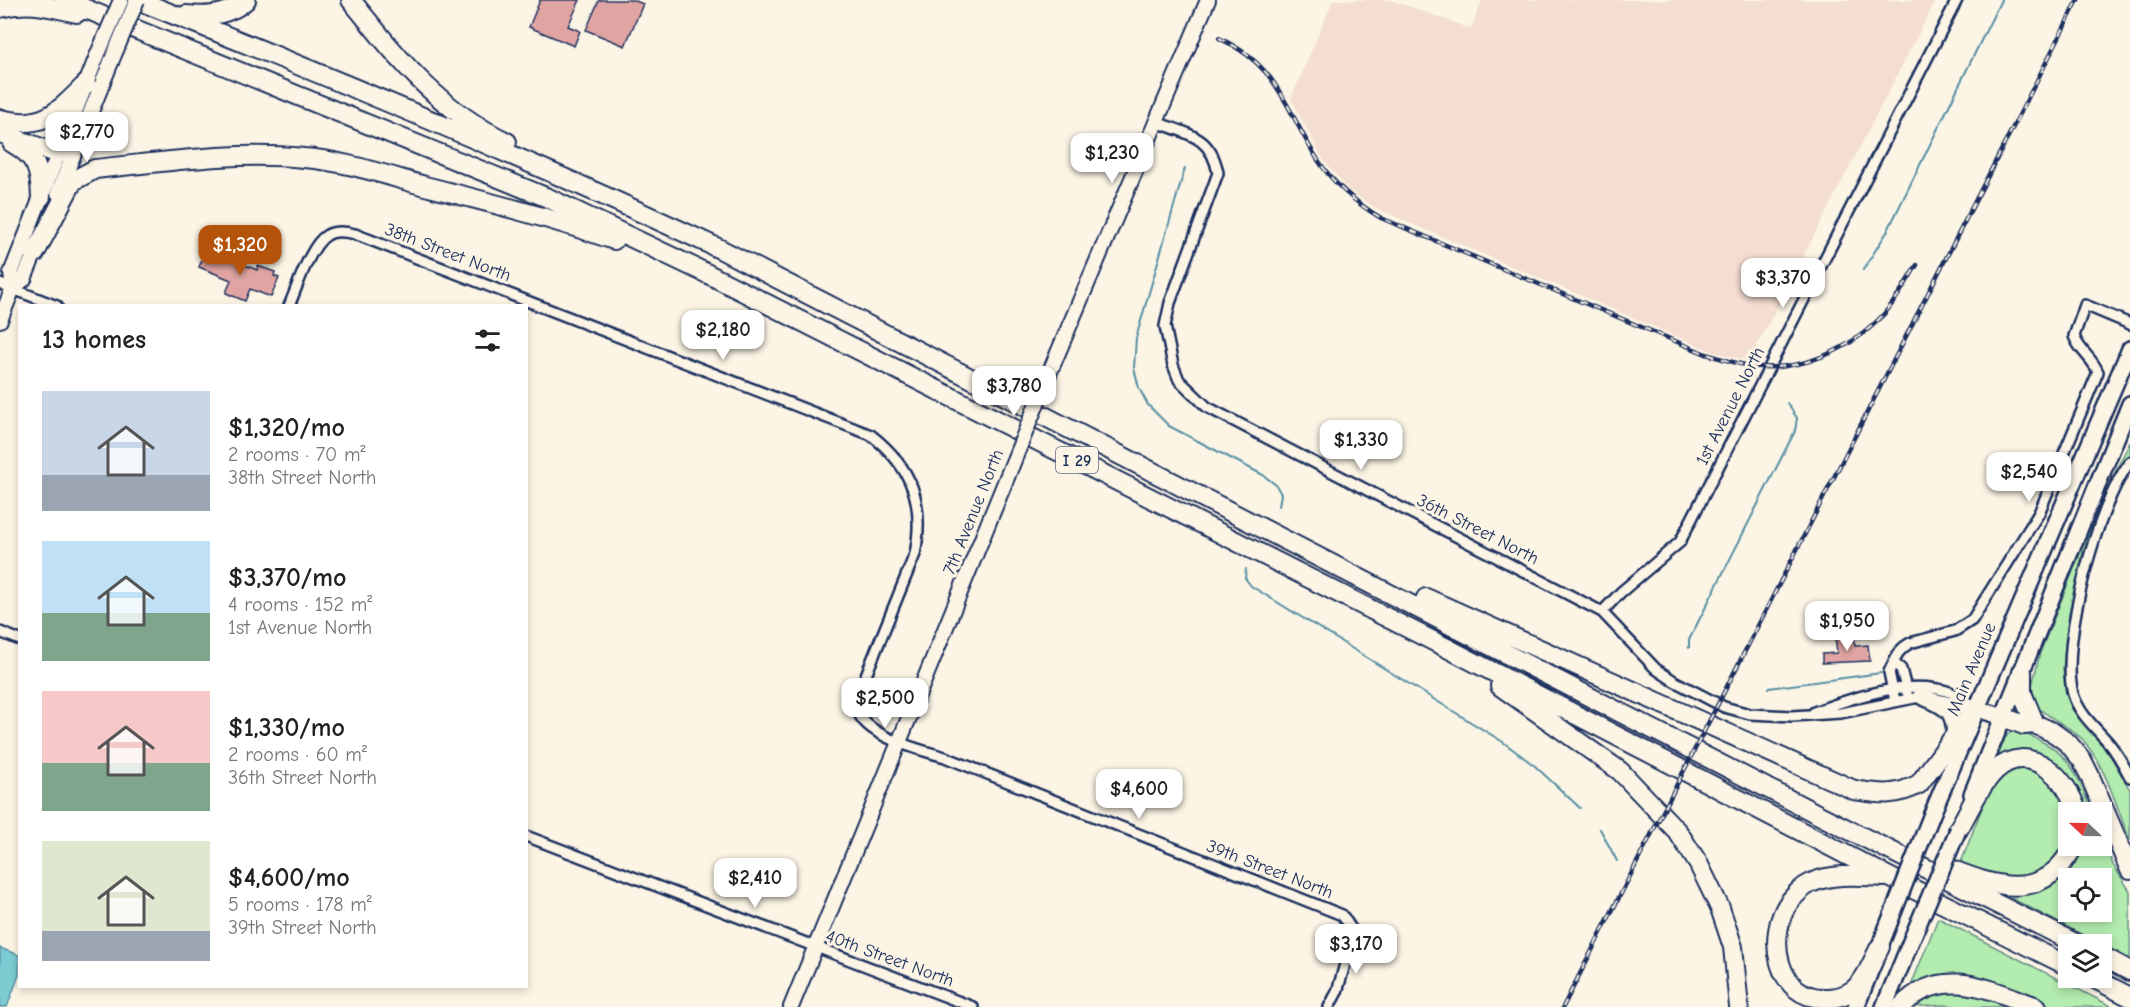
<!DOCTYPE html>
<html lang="en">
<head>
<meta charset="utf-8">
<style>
  :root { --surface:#fff; --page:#f6f6f6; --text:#222; --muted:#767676; --accent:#b45309 }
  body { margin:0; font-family:"Comic Neue",sans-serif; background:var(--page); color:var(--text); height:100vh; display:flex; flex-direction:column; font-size:22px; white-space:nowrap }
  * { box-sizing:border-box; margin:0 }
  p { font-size:20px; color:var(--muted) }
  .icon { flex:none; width:33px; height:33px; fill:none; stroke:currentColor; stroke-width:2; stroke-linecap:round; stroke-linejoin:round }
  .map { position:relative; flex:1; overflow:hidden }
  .drawer { position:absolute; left:18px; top:304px; width:510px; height:684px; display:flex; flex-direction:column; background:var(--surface); border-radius:0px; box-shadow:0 3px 9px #0003 }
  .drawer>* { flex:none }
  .needle { width:39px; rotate:292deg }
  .tools { position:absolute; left:2058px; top:802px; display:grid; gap:12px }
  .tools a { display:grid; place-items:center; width:54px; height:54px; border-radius:0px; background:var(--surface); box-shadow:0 3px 9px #0003; font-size:30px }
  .price { position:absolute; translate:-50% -51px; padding:0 14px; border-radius:12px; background:#fff; color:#222; font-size:20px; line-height:39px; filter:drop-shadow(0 2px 3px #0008) }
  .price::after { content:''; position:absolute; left:50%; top:36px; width:18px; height:14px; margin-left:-9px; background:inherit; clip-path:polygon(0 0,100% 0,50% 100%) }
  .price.active { background:var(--accent); color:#fff }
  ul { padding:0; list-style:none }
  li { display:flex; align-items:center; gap:18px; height:150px; padding:0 24px }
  li span { display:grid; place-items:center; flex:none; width:168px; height:120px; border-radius:0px; color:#555 }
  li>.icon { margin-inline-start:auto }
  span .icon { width:72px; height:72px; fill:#fffc; stroke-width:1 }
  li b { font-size:26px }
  h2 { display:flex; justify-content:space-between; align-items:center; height:72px; padding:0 24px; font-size:26px }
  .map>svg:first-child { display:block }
  .built { fill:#f4ddd1 }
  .green { fill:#b3ecaf; stroke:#678e86; stroke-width:1.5; fill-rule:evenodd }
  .water { fill:#7ccdd2; stroke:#558ea4; stroke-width:1.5 }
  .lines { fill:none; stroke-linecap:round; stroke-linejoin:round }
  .stream { stroke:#558ea4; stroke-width:2 }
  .building { fill:#e0a5a3; stroke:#1b2f5e; stroke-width:1.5 }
  .street-casing { stroke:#1b2f5e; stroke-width:14 }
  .secondary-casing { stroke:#1b2f5e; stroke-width:18 }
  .primary-casing { stroke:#1b2f5e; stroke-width:20 }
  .highway-casing { stroke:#1b2f5e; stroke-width:22 }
  .street { stroke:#fcf5e5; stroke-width:9 }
  .secondary { stroke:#fcf5e5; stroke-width:14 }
  .primary { stroke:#fcf5e5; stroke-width:15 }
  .highway { stroke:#fcf5e5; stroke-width:18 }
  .rail-casing { stroke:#1b2f5e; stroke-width:4.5 }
  .rail { stroke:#fcf5e5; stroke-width:2; stroke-dasharray:7; stroke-linecap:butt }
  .secondary-bridge-casing { stroke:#1b2f5e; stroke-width:18; stroke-linecap:butt }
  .primary-bridge-casing { stroke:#1b2f5e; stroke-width:20; stroke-linecap:butt }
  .secondary-bridge { stroke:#fcf5e5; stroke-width:14 }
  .primary-bridge { stroke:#fcf5e5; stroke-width:15 }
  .labels { text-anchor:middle; stroke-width:6; stroke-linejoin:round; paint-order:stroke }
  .shield { fill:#fcf5e5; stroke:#5e6a86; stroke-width:1.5 }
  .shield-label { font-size:16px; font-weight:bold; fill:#1b2f5e }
  .street-label { font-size:18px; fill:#1b2f5e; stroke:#fcf5e5 }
</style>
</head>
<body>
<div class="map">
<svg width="2130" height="1007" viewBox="0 0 2130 1007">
  <rect width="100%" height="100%" fill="#fcf5e5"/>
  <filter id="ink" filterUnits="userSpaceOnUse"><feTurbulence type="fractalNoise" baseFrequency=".0167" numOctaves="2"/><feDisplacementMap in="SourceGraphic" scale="12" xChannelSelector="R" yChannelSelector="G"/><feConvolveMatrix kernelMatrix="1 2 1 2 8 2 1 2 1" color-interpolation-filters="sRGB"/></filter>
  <g filter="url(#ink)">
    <!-- built -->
    <path class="built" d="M 1333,0 L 1391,0 L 1471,29 L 1482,0 L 1936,0 L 1749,361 L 1711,351 L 1377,209 L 1350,191 L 1324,161 L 1291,99 Z"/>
    <!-- green -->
    <path class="green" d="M 2130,442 L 2130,454 L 2112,480 L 2083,552 L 2072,605 L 2063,668 L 2066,694 L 2072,709 L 2110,755 L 2130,790 L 2130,841 C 2117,808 2106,766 2082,739 C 2067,724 2047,718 2033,703 L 2035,701 L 2032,686 L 2040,653 L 2105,492 Z
      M 2013,729 C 2066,749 2073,761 2092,813 L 2081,813 L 2065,777 L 2001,758 L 1999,754 L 2005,738 Z
      M 2025,765 L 2057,783 L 2068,813 L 2068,840 L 2056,863 L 2021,881 L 1958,869 C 1968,848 1984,795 1996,781 C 2004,773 2015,769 2025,765 Z
      M 2102,836 L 2113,865 L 2130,891 L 2130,959 L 2007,896 L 2009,892 L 2078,846 L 2102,846 ZM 2068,879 L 2102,879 L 2102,912 L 2068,912 Z
      M 1938,918 L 2113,1007 L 2052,1007 L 1983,982 L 1908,993 Z
      M 1941,991 L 1974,992 L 2018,1007 L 1960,1007 L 1945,1005 L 1913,1007 L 1922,998 Z"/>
    <!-- water -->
    <path class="water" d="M 0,948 L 19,955 L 19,975 L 7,1007 L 0,1007 Z"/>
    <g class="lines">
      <!-- stream -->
      <path class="stream" d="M 1185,168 L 1136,338 L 1134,368 L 1139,388 L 1148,405 L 1169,426 L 1263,475 L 1276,485 L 1281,494 L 1279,506
        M 1863,270 L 1887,232 L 2001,0
        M 1246,569 L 1245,578 L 1251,586 L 1503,742 L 1535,766 L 1580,808
        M 1689,648 L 1689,640 L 1795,431 L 1797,418 L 1787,403
        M 1769,688 L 1881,673
        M 1600,829 L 1617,861"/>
    </g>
    <!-- building -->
    <path class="building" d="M 540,0 L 580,0 L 568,26 L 580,31 L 574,46 L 529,27 Z
      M 599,0 L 633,0 L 643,4 L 625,46 L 586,30 Z
      M 206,249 L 257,270 L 258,266 L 275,272 L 274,276 L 279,278 L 271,297 L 250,289 L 245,301 L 226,293 L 231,280 L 199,267 Z
      M 1854,635 L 1855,646 L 1868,645 L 1870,661 L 1822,663 L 1822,654 L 1837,653 L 1835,637 Z"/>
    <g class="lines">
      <defs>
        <path id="street" d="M 1156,122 C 1187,134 1211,135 1218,173 L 1170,303 L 1165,326 L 1173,365 L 1179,380 L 1207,407 L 1602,612 L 1656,669 L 1674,681 L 1724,707 L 1750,714 L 1792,716 L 1841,713 L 1924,696
          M 0,284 L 57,306
          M 289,306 C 297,288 310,245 327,235 C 335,230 347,232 355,234 L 871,435 C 912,467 925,503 915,554 L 862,685 C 860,691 857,698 857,703 C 855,735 922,750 945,757 L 1342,915 L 1354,933 L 1337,992 L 1329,1007
          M 2130,462 C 2098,503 2059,644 2073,694 C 2079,714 2095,727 2108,742 C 2117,753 2124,765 2130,777
          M 1602,612 L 1621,592 L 1680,542 L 1957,0
          M 0,632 L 20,640
          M 1894,663 L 1901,669 L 1907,693
          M 1937,699 L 1975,708
          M 1895,701 L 1889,672 L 1898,653 L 1904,647 L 1910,643 L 1955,631 L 1972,620 L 2039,513 L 2098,372 C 2092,357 2079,351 2074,336 L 2085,305 L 2130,324
          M 1814,712 C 1859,695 1937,668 1975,708
          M 526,836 L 973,1007"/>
        <path id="secondary" d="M 58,193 L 111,62
          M 13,288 L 24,279 L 38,245
          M 0,320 L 13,288 L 11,273 L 97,56
          M 1046,381 L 1208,0
          M 791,1007 L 1012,465"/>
        <path id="primary" d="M 1921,696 C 1948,707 1957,711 1954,743
          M 1975,708 L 2003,717
          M 1972,794 L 2130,404
          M 1932,814 L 2130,349
          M 1856,1007 L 1889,923
          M 1884,1007 L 1914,934"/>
        <path id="highway" d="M 64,0 L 548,198 L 708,274 L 1447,648 L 1891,878 L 2068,966
          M 137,0 C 333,78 529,159 720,249 L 1823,817 L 2079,945
          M 351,0 C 399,59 436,108 507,142
          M 0,8 C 28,0 50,7 77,13
          M 186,15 C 206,17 231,15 246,0
          M 0,119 C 42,130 58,112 86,84
          M 0,133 L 58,154 L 79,141
          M 12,143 C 37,157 40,170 41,197
          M 35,253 L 73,181 L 95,169 C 164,162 235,151 304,158 C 345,161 385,175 425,186 C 488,202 552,218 614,240
          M 1426,598 L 1854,790 C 1881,794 1895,797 1919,784 L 1975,708
          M 2022,672 L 2022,693 L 2035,724
          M 1500,686 L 1620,771 L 1678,832 L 1698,863 L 1720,908 L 1733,947 L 1739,1007
          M 2003,717 L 2024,725 L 2035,724 L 2054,733 L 2068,743 L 2082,760 L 2089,774 L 2130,870
          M 1958,830 C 1969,811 1979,787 1995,771 C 2028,739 2069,778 2077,813
          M 1945,867 C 1996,887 2042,904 2074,846
          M 1880,947 C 1872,962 1866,980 1853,990 C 1845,996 1836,998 1827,998 C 1776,1001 1765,934 1790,901 C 1796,894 1802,887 1811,883 C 1832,873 1861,876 1884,877
          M 2102,956 L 2130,971
          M 2093,978 L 2130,997
          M 1901,1007 C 1941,963 1993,991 2037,1007"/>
      </defs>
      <!-- street casing -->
      <use href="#street" class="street-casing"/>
      <!-- secondary casing -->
      <use href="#secondary" class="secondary-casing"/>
      <!-- primary casing -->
      <use href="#primary" class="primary-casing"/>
      <!-- highway casing -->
      <use href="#highway" class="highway-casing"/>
      <!-- street -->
      <use href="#street" class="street"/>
      <!-- secondary -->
      <use href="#secondary" class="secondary"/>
      <!-- primary -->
      <use href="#primary" class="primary"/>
      <!-- highway -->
      <use href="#highway" class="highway"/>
      <defs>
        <path id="rail" d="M 1219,38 C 1281,67 1285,110 1318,160 C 1334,185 1356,203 1381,218 L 1706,354 C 1721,358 1735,364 1751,366 C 1799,373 1851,350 1883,315 C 1897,300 1906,282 1917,265
          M 1563,1007 L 2078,0"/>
      </defs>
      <!-- rail casing -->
      <use href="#rail" class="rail-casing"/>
      <!-- rail -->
      <use href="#rail" class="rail"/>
      <defs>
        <path id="secondary-bridge" d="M 97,56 L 121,0
          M 111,62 L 137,0
          M 1012,465 L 1046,381"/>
        <path id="primary-bridge" d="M 1889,923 L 1932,814
          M 1914,934 L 1958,830"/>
      </defs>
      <!-- secondary-bridge casing -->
      <use href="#secondary-bridge" class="secondary-bridge-casing"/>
      <!-- primary-bridge casing -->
      <use href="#primary-bridge" class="primary-bridge-casing"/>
      <!-- secondary-bridge -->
      <use href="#secondary-bridge" class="secondary-bridge"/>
      <!-- primary-bridge -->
      <use href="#primary-bridge" class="primary-bridge"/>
    </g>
  </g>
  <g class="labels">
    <!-- shield labels -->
    <rect class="shield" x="1056" y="447" width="42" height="26" rx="4.5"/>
    <g class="shield-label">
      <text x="1077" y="466">I 29</text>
    </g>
    <!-- street labels -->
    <g class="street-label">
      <text transform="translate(448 252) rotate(21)" y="6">38th Street North</text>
      <text transform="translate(1730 406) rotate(-63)" y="6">1st Avenue North</text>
      <text transform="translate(973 512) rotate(-68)" y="6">7th Avenue North</text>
      <text transform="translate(1478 529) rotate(27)" y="6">36th Street North</text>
      <text transform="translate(1971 669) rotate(-67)" y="6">Main Avenue</text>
      <text transform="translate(1270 869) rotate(21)" y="6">39th Street North</text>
      <text transform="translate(890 958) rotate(20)" y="6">40th Street North</text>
    </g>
  </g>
</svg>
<div class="tools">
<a><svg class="needle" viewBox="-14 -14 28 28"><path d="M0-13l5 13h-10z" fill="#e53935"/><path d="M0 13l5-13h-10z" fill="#767676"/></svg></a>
<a><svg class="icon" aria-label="locate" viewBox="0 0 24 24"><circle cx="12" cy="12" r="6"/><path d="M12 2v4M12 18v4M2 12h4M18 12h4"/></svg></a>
<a><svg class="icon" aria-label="layers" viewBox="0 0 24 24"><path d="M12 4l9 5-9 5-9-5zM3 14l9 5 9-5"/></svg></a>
</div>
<b class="price" style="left:87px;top:163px">$2,770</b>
<b class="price" style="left:1112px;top:184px">$1,230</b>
<b class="price active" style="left:240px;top:276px">$1,320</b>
<b class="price" style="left:1783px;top:309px">$3,370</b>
<b class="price" style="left:723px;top:361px">$2,180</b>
<b class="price" style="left:1014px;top:417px">$3,780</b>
<b class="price" style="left:1361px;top:471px">$1,330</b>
<b class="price" style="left:2029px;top:503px">$2,540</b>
<b class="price" style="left:1847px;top:652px">$1,950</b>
<b class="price" style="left:885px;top:729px">$2,500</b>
<b class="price" style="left:1139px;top:820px">$4,600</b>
<b class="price" style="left:755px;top:909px">$2,410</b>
<b class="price" style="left:1356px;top:975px">$3,170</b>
<section class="drawer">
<h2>13 homes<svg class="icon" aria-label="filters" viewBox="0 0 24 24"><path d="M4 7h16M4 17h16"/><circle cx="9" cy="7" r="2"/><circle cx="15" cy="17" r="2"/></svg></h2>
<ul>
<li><span style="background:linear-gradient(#c9d6e8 70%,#9aa5b1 0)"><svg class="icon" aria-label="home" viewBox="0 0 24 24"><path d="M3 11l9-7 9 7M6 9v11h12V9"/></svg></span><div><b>$1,320/mo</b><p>2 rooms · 70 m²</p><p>38th Street North</p></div></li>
<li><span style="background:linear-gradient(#bfe0f5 60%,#7fa58c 0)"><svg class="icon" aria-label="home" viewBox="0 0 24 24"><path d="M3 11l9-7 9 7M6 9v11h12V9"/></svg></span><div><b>$3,370/mo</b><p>4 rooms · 152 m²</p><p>1st Avenue North</p></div></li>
<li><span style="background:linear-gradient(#f6c9c9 60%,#7fa58c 0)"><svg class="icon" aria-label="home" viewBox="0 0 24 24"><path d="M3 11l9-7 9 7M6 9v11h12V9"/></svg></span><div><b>$1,330/mo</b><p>2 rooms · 60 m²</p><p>36th Street North</p></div></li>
<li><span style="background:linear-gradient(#dfe7d0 75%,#9aa5b1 0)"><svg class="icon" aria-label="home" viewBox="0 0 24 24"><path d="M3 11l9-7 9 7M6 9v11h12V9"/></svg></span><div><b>$4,600/mo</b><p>5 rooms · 178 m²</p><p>39th Street North</p></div></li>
</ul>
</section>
</div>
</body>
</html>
